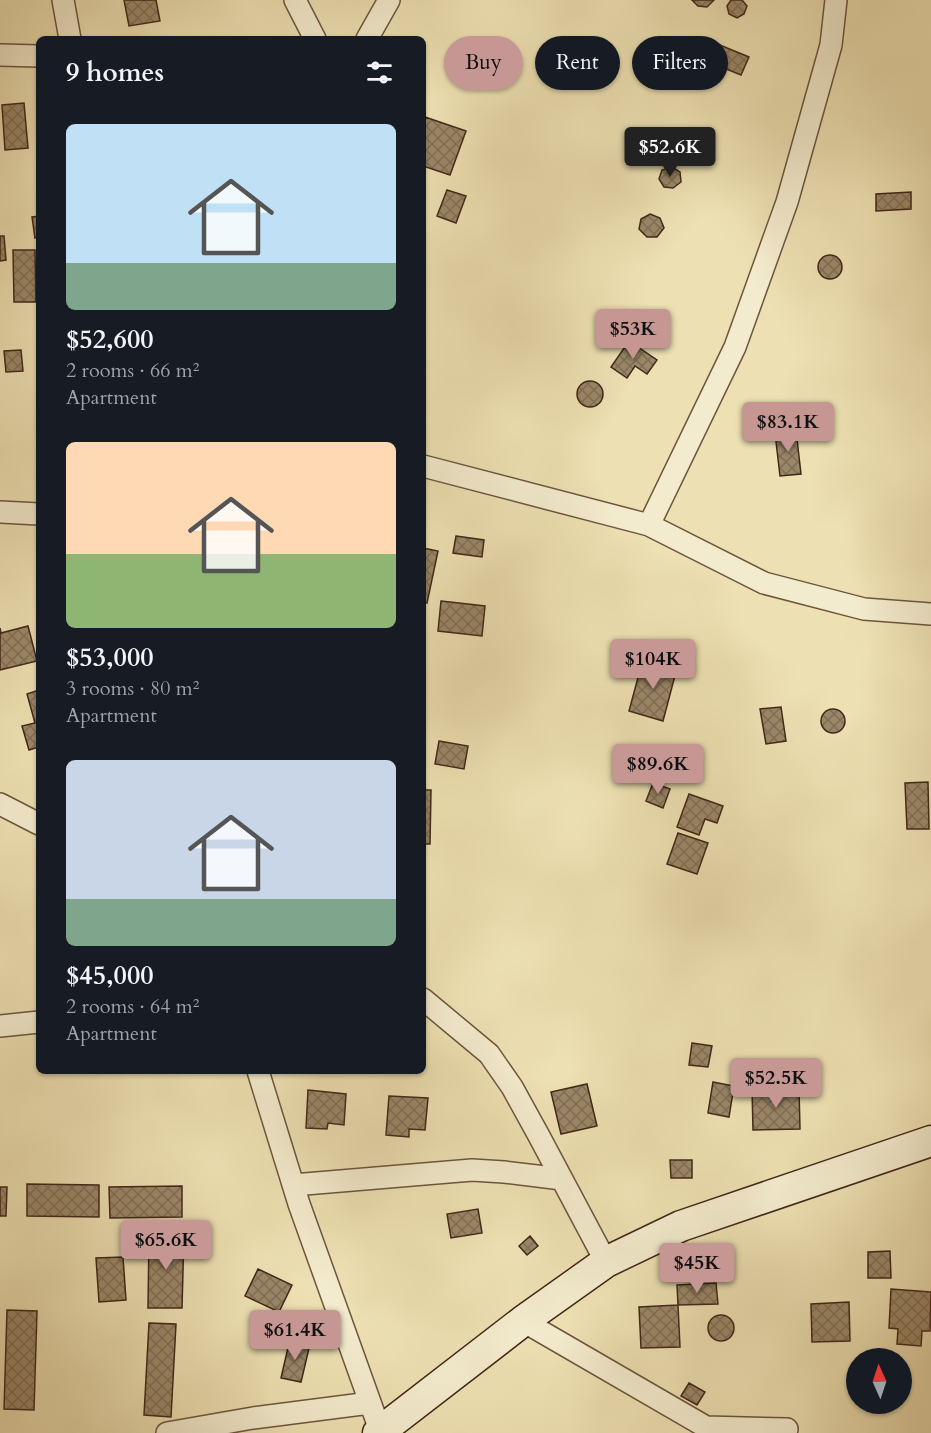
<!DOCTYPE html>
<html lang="en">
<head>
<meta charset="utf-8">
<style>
  :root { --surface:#171b24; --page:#20242c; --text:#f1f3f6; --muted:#9ea1a6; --accent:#c59692 }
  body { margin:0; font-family:Cardo,serif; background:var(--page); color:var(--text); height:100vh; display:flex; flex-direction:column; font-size:22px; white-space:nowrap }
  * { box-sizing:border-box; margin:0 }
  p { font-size:20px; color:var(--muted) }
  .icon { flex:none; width:33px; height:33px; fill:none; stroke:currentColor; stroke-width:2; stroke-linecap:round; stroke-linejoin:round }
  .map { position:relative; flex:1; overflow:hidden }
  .details { position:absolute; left:36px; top:36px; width:390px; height:1038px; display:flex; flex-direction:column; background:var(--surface); border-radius:9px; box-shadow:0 2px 4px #0004 }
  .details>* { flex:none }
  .hud { position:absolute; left:444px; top:36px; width:396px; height:54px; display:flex; gap:12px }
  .needle { width:39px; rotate:357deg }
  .tools { position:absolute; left:846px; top:1348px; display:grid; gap:12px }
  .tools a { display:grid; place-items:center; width:66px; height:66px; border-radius:50%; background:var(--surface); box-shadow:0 2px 4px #0004; font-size:30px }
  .price { position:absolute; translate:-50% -51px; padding:0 14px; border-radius:6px; background:var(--accent); color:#111; font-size:20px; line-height:39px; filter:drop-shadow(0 2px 3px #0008) }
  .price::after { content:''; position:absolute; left:50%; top:36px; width:18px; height:14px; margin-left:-9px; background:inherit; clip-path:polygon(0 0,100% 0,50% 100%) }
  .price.selected { background:#222; color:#fff }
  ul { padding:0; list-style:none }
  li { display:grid; align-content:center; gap:12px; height:318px; padding:0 30px }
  li span { display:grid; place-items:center; height:186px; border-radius:9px; color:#555 }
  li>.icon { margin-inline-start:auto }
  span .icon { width:108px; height:108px; fill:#fffc; stroke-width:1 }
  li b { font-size:26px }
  h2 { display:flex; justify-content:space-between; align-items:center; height:72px; padding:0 30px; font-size:26px }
  .tag { padding:0 21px; border-radius:27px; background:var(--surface); box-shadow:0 2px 4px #0004; font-size:21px; line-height:54px }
  .tag.selected { background:var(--accent); color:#111 }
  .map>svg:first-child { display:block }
  .building { fill:url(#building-cross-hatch); stroke:#412718; stroke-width:1.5 }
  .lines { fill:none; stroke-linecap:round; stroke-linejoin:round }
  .street-casing { stroke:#6c553e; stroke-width:24 }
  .secondary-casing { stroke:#412718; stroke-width:33 }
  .street { stroke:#f3ebcd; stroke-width:21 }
  .secondary { stroke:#f3ebcd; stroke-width:30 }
</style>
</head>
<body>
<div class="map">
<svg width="931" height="1433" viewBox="0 0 931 1433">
  <defs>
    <pattern id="building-cross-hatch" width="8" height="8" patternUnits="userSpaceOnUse" patternTransform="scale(1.5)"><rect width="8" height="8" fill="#9a8768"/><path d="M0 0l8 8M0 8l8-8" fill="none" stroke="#7f6e55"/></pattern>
  </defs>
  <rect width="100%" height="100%" fill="#ede0b2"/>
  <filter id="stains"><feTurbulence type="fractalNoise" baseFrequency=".00333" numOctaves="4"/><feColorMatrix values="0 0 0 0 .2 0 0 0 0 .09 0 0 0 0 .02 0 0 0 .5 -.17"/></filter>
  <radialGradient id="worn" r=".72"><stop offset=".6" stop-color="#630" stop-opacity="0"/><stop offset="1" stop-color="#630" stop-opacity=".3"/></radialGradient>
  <!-- building -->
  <path class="building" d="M 124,0 L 156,0 L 160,21 L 129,26 Z
    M 692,0 L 714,0 L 707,7 L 698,6 Z
    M 731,0 L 742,0 L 747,6 L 744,14 L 737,18 L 729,14 L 727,6 Z
    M 710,41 L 749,57 L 741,75 L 702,59 Z
    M 24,103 L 28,148 L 5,150 L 2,105 Z
    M 425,117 L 466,131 L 450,175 L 423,166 L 423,124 Z
    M 672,167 L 680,172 L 681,182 L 673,188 L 664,187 L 659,179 L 662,170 Z
    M 447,190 L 466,196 L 456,223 L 437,216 Z
    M 911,192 L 911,209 L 876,211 L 876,194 Z
    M 650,214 L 660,218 L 664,228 L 657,237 L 647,237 L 639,229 L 641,219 Z
    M 39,216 L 39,237 L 35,238 L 32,217 Z
    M 0,236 L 4,236 L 6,260 L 0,261 Z
    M 13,250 L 35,250 L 36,302 L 14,302 Z
    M818 267a12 12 0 1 1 24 0a12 12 0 1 1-24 0Z
    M 629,341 L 657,360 L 647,374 L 635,366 L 627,378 L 611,367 Z
    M 21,350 L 23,371 L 6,372 L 4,351 Z
    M577 394a13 13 0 1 1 26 0a13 13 0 1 1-26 0Z
    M 796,430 L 801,474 L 780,476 L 775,433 Z
    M 456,536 L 484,540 L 482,557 L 453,553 Z
    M 423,548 L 438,551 L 427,603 L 423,602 Z
    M 441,601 L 485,606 L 482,636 L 438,631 Z
    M 28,626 L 37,661 L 0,670 L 0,628 L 1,633 Z
    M 643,659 L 677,668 L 663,721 L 629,711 Z
    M 39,690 L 39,747 L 29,750 L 22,726 L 35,723 L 27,694 Z
    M 781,707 L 786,741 L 766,744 L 760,709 Z
    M821 721a12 12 0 1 1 24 0a12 12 0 1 1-24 0Z
    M 439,741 L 468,746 L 464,769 L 435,764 Z
    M 928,782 L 929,829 L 907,829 L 905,783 Z
    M 653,783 L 670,789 L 663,808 L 646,801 Z
    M 423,790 L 431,790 L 430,844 L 423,844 Z
    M 689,794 L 723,806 L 717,823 L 705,819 L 699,835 L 677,827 Z
    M 678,833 L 708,843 L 697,874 L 667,864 Z
    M 692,1043 L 712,1046 L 708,1067 L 689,1065 Z
    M 713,1082 L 734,1086 L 729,1117 L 708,1113 Z
    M 587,1084 L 597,1126 L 561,1134 L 551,1092 Z
    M 752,1089 L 799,1089 L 800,1129 L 753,1130 Z
    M 308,1090 L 346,1094 L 344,1125 L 328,1123 L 327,1129 L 306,1128 Z
    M 389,1096 L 428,1098 L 425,1130 L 409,1129 L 409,1137 L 386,1135 Z
    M 670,1160 L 692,1160 L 692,1178 L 671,1178 Z
    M 27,1184 L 99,1185 L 99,1217 L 27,1216 Z
    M 182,1186 L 182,1217 L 110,1218 L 109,1187 Z
    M 0,1187 L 7,1187 L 6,1216 L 0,1216 Z
    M 478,1209 L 482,1233 L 451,1238 L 447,1214 Z
    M 149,1234 L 184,1235 L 182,1308 L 148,1308 Z
    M 530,1236 L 538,1246 L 527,1255 L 519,1246 Z
    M 890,1251 L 891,1278 L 868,1278 L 868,1252 Z
    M 123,1257 L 126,1300 L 99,1302 L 96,1258 Z
    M 258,1269 L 292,1285 L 279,1312 L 245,1296 Z
    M 716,1283 L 718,1304 L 678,1305 L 677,1285 Z
    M 891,1289 L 931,1292 L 930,1331 L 922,1331 L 921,1346 L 897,1344 L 898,1329 L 889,1328 Z
    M 849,1302 L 850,1341 L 812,1342 L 811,1304 Z
    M 678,1305 L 680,1347 L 641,1348 L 639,1307 Z
    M 7,1310 L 37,1311 L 34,1410 L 4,1409 Z
    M708 1328a13 13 0 1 1 26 0a13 13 0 1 1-26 0Z
    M 293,1315 L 311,1318 L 309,1335 L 291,1332 Z
    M 149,1323 L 176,1324 L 171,1417 L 144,1415 Z
    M 290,1339 L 310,1344 L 301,1382 L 281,1378 Z
    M 689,1383 L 705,1392 L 697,1405 L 681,1396 Z"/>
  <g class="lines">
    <defs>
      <path id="street" d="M 63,0 L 70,39
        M 295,0 L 315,39
        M 367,39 L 389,0
        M 0,55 L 39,56
        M 423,466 L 649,525 L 764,583 L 864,609 L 931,614
        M 0,512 L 39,514
        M 649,525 L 735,347 L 787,202 L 831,45 L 836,0
        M 0,804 L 39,824
        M 423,999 L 489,1054 L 512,1087 L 539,1136 L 606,1262
        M 0,1026 L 39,1022
        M 258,1071 L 299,1204 L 380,1430
        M 293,1185 L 472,1170 L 504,1172 L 562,1179
        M 523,1321 L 706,1427 L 787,1429
        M 167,1433 L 253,1418 L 370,1403"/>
      <path id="secondary" d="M 378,1433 L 523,1321 L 606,1262 L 681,1226 L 931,1141"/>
    </defs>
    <!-- street casing -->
    <use href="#street" class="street-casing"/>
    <!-- secondary casing -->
    <use href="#secondary" class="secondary-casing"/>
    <!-- street -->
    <use href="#street" class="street"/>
    <!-- secondary -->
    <use href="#secondary" class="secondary"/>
  </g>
  <rect width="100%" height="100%" filter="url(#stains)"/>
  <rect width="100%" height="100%" fill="url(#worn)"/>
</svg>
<div class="tools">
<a><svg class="needle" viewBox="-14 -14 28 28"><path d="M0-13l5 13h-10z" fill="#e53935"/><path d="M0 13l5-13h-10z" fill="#9ea1a6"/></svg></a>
</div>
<b class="price selected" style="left:670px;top:178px">$52.6K</b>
<b class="price" style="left:633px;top:360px">$53K</b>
<b class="price" style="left:788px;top:453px">$83.1K</b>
<b class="price" style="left:653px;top:690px">$104K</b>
<b class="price" style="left:658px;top:795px">$89.6K</b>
<b class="price" style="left:776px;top:1109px">$52.5K</b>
<b class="price" style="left:166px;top:1271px">$65.6K</b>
<b class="price" style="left:697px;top:1294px">$45K</b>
<b class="price" style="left:295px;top:1361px">$61.4K</b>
<div class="hud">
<a class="tag selected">Buy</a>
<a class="tag">Rent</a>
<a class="tag">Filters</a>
</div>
<section class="details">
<h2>9 homes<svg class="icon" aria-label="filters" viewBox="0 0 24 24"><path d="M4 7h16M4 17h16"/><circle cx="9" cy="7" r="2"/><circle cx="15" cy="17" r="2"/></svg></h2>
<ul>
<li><span style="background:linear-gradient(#bfe0f5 75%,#7fa58c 0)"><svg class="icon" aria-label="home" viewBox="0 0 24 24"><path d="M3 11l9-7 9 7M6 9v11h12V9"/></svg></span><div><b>$52,600</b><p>2 rooms · 66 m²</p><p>Apartment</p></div></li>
<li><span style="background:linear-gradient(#ffd9b3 60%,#8fb573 0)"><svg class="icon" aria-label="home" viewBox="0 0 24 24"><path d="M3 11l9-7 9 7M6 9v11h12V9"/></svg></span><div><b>$53,000</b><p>3 rooms · 80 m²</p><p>Apartment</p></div></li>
<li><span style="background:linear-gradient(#c9d6e8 75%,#7fa58c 0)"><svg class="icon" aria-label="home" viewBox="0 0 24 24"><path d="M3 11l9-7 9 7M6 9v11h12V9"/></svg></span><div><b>$45,000</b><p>2 rooms · 64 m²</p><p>Apartment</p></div></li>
</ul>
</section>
</div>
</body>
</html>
